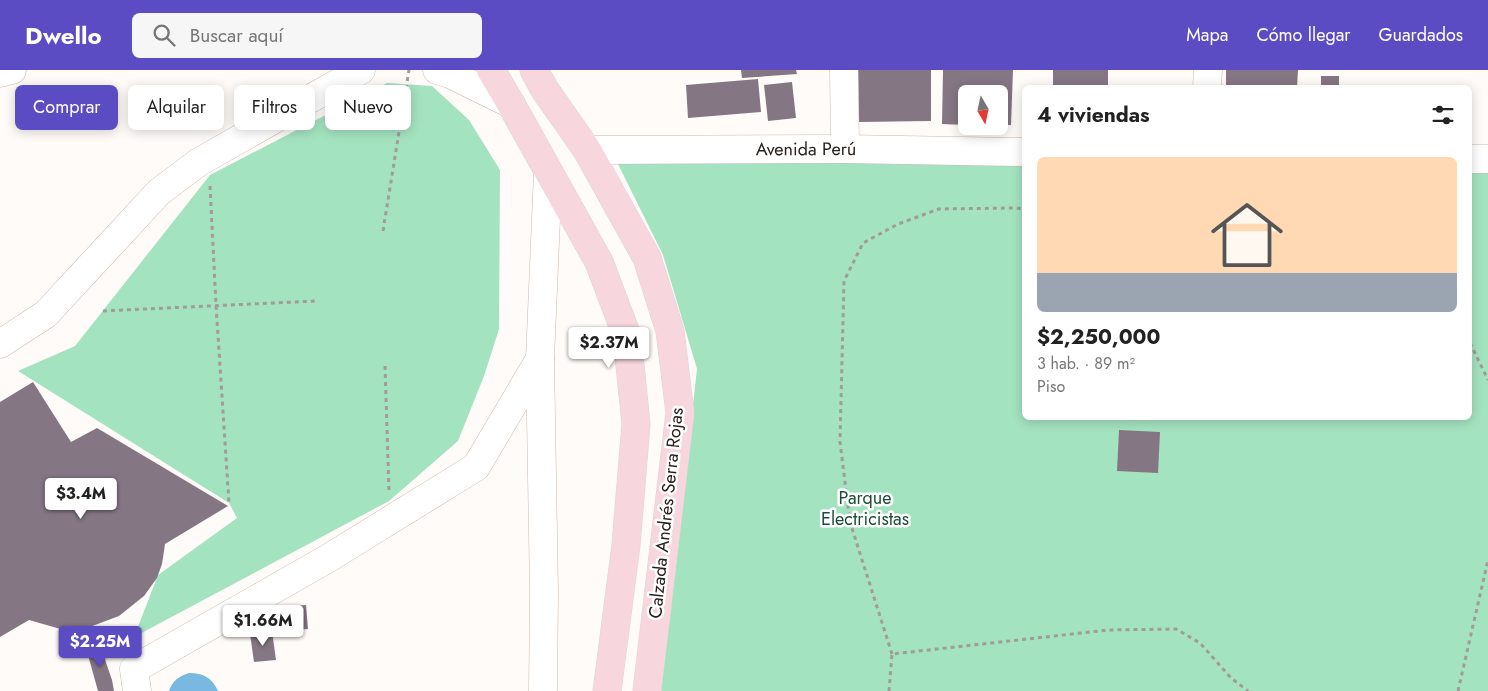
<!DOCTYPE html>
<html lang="es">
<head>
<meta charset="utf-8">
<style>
  :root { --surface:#fff; --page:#f6f6f6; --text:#222; --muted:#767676; --line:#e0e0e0; --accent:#5b4cc4 }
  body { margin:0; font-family:Jost,sans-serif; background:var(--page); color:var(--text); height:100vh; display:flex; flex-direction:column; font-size:19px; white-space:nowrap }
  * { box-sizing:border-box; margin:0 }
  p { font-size:16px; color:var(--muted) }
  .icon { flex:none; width:28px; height:28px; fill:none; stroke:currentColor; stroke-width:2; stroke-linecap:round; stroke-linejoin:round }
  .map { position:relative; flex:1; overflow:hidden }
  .details { position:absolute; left:1022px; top:15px; width:450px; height:335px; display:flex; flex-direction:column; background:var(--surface); border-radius:8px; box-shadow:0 2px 12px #0003 }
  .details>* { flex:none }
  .hud { position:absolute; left:15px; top:15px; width:475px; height:45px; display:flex; gap:10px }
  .needle { width:32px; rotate:171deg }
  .tools { position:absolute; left:958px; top:15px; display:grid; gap:10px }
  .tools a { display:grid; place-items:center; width:50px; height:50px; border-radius:8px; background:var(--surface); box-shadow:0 2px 12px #0003; font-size:25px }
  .price { position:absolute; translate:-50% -42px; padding:0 11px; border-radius:5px; background:#fff; color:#222; font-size:16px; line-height:32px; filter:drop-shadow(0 1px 2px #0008) }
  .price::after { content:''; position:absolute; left:50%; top:30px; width:15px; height:11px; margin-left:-8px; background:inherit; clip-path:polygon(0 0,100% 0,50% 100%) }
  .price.current { background:var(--accent); color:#fff }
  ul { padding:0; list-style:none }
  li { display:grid; align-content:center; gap:10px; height:265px; padding:0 15px }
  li+li { border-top:1px solid var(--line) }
  li span { display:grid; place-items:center; height:155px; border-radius:8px; color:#555 }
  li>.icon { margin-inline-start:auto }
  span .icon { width:90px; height:90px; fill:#fffc; stroke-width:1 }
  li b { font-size:21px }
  h2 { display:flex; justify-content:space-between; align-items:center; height:60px; padding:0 15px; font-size:21px }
  .tag { padding:0 18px; border-radius:8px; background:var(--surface); box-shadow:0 2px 12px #0003; font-size:18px; line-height:45px }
  .tag.current { background:var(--accent); color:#fff }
  header { display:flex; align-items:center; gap:30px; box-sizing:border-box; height:70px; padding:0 25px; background:var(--accent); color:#fff }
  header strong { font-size:24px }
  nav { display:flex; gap:28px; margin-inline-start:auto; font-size:18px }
  .search { width:350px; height:45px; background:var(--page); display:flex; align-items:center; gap:12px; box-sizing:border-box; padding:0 18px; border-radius:8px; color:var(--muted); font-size:19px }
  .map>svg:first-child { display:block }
  .green { fill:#a4e3c0 }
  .water { fill:#79b8e0 }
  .building { fill:#857684 }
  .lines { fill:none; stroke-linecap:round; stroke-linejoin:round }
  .minor-casing { stroke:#ccb9ae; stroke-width:29 }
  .major-casing { stroke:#d8d7d6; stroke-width:29 }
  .path { stroke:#a19c98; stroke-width:3; stroke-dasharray:4 4; stroke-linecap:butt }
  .minor { stroke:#fff; stroke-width:28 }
  .major { stroke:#f7d6de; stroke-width:28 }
  .labels { text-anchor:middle; stroke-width:5; stroke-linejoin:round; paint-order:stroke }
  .street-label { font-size:18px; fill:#28211d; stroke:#fff }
  .park-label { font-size:18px; fill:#1a4e36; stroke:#fff }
</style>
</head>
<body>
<header>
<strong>Dwello</strong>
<div class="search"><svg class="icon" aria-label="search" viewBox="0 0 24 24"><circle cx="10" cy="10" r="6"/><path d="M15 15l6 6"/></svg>Buscar aquí</div>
<nav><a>Mapa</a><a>Cómo llegar</a><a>Guardados</a></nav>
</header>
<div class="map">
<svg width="1488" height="621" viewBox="0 0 1488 621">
  <rect width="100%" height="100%" fill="#fffbf8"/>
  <!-- green -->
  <path class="green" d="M 387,13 L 432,16 L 469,50 L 500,100 L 499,259 L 484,306 L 458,371 L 389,431 L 134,567 L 158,505 L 237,448 L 229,433 L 18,301 L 75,276 L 210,105 Z
    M 615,88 L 1025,88 L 1025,348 L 1470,348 L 1470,89 L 1488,89 L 1488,621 L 661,621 L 697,299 L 663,185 Z"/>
  <!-- water -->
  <path class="water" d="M 189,603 C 204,603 212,608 218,621 L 169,621 C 172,611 179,606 189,603 Z"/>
  <!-- building -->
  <path class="building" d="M 741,0 L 796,0 L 797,4 L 742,8 Z
    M 857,0 L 931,0 L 931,51 L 858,52 Z
    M 943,0 L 1013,0 L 1011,55 L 999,55 L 999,24 L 966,24 L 966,55 L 942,54 Z
    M 1053,0 L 1108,0 L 1108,18 L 1053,18 Z
    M 1226,0 L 1298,0 L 1297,18 L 1226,18 Z
    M 1321,6 L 1339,6 L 1339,18 L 1321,18 Z
    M 758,9 L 761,42 L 688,48 L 686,15 Z
    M 792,12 L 796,48 L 768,51 L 764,15 Z
    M 33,312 L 71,372 L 97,358 L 228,436 L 165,474 L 162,494 L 157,508 L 144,526 L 119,546 L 87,558 L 64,560 L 29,550 L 0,567 L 0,332 Z
    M 1119,360 L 1160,362 L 1158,403 L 1117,401 Z
    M 306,535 L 308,559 L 279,561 L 277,537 Z
    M 272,561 L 276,590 L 254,592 L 250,564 Z
    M 99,572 L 112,610 L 114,621 L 98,621 L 86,578 Z"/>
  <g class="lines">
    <defs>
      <g id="minor">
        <path d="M 437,0 L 450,4 L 511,34"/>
        <path d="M 844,0 L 845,79"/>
        <path d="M 0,3 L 12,0"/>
        <path d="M 1207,18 L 1208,0"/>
        <path id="s1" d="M 587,80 L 845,79 L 1025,82"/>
        <path d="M 1470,89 L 1488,89"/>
        <path d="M 0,274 L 46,244 L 159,122 L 199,92 L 361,0"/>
        <path d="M 137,621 L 134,599 L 327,489 L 476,397 L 540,289"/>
        <path d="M 543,621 L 544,522 L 540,289 L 548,102"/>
      </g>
      <path id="major" d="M 491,0 L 511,34 L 599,192 L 627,266 L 636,354 L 626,475 L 607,621
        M 534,0 L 545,20 L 587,80 L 647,188 L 670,261 L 680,343 L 647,621"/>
    </defs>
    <!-- minor casing -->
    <use href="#minor" class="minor-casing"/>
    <!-- major casing -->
    <use href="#major" class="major-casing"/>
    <!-- path -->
    <path class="path" d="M 210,116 L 216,235 L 229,433
      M 383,161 L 409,0
      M 103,241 L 315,231
      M 1470,273 L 1488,310
      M 385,296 L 389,421
      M 892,584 L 850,452 L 840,372 L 844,211 L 863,173 L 898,154 L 939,139 L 1014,138 L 1025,139
      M 889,621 L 892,584 L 1108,560 L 1176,559 L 1200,573 L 1231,608 L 1248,621
      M 1458,621 L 1488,490"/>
    <!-- minor -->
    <use href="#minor" class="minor"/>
    <!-- major -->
    <use href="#major" class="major"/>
  </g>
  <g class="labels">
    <!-- street labels -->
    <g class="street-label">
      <text dy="6" stroke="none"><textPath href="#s1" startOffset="219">Avenida Perú</textPath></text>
      <text transform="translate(666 443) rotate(-84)" y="6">Calzada Andrés Serra Rojas</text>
    </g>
    <!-- park labels -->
    <g class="park-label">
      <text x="865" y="434">Parque<tspan x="865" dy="21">Electricistas</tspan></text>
    </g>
  </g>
</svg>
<div class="tools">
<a><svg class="needle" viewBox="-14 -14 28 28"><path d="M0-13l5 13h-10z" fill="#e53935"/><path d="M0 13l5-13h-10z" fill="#767676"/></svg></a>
</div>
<b class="price" style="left:609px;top:299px">$2.37M</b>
<b class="price" style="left:81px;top:450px">$3.4M</b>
<b class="price" style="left:263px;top:577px">$1.66M</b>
<b class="price current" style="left:100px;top:598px">$2.25M</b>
<div class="hud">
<a class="tag current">Comprar</a>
<a class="tag">Alquilar</a>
<a class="tag">Filtros</a>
<a class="tag">Nuevo</a>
</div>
<section class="details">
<h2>4 viviendas<svg class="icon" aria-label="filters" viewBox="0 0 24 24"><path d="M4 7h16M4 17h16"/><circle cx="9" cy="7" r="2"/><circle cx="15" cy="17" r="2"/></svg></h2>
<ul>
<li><span style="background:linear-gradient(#ffd9b3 75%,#9aa5b1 0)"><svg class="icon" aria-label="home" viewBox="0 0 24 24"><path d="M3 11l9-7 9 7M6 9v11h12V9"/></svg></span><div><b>$2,250,000</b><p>3 hab. · 89 m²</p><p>Piso</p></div></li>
</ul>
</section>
</div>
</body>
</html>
